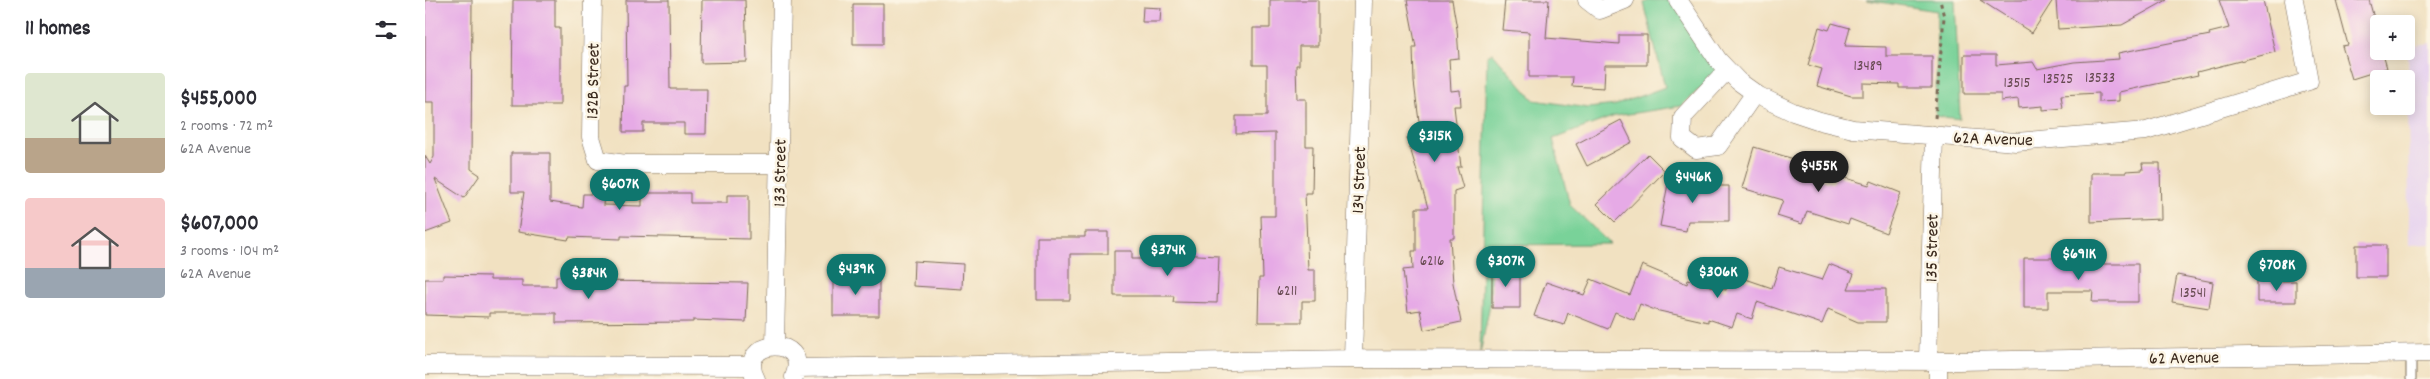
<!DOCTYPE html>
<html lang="en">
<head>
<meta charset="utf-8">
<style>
  :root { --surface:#fff; --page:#f7f7f7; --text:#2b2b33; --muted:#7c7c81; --accent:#0f766e }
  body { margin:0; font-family:Dekko,sans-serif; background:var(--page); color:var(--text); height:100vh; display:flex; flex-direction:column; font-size:19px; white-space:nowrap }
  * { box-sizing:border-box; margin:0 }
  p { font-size:16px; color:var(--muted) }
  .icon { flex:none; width:28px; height:28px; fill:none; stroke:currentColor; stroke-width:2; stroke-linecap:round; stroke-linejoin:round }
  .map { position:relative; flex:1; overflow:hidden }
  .sheet { display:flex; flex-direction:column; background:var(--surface); width:425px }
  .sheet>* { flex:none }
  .fabs { position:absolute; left:1945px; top:15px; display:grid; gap:10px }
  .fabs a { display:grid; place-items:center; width:45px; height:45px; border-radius:5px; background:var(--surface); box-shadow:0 2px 12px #0003; font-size:25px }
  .price { position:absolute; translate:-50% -42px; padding:0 11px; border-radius:18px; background:var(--accent); color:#fff; font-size:16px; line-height:32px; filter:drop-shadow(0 1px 2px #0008) }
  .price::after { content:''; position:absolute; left:50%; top:30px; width:15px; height:11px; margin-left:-8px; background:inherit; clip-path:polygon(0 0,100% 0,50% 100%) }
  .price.selected { background:#222; color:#fff }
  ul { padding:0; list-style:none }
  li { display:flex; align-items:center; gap:15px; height:125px; padding:0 25px }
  li span { display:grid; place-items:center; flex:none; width:140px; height:100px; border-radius:5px; color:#555 }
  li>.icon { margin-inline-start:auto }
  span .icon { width:60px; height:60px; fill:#fffc; stroke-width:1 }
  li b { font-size:21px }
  h2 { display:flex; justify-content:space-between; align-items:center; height:60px; padding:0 25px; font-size:21px }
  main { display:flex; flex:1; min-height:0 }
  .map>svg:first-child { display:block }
  .built { fill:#e6d2f0 }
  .green { fill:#79d299; stroke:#5a7e5c }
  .building { fill:#e6aae6 }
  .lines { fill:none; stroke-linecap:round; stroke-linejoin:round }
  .service-casing { stroke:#7b6a57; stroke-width:11 }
  .minor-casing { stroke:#7b6a57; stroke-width:19 }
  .path { stroke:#7b6a57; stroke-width:3; stroke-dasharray:4 4; stroke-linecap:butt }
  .service { stroke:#fff; stroke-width:9 }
  .minor { stroke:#fff; stroke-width:18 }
  .labels { text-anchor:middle; stroke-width:5; stroke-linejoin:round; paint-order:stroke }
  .number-label { font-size:15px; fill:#664a50 }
  .street-label { font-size:18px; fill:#3b2a1e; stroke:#fcf5e5 }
</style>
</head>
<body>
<main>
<section class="sheet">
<h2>11 homes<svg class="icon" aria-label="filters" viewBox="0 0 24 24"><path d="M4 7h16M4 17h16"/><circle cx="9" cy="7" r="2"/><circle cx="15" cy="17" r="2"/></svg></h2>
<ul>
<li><span style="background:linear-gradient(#dfe7d0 65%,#b9a48a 0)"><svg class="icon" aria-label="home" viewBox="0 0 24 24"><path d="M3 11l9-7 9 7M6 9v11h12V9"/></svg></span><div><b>$455,000</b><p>2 rooms · 72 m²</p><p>62A Avenue</p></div></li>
<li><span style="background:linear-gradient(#f6c9c9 70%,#9aa5b1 0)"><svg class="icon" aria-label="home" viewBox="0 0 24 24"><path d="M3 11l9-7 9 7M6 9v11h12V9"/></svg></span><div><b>$607,000</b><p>3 rooms · 104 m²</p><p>62A Avenue</p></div></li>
</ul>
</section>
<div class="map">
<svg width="2005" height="379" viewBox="0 0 2005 379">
  <rect width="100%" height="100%" fill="#fcf5e5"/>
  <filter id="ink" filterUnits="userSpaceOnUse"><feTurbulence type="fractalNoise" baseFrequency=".02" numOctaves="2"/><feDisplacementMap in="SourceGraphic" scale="10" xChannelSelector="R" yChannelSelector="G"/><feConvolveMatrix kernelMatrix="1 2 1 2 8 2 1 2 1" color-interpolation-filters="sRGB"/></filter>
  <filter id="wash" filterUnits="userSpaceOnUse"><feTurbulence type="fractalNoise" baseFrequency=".0096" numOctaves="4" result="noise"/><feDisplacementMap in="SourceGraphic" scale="20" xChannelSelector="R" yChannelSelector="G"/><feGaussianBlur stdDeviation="1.12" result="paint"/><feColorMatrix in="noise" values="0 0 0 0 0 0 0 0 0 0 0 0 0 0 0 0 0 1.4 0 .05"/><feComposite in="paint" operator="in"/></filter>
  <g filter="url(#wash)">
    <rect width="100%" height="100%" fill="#f1e1c1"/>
    <!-- built -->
    <path class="built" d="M 2005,43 L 2005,244 L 1984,245 L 1983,46 Z"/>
    <!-- green -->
    <path class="green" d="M 1225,0 L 1246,0 L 1295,70 L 1256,106 L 1190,116 L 1128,139 L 1145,205 L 1185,244 L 1065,245 L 1065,304 L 1055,354 L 1062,56 L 1068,53 L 1109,100 L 1163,108 L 1191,105 L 1240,87 L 1219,3 Z
      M 1441,0 L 1530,0 L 1535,119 L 1511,116 L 1512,11 Z"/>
    <g id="blocks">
      <!-- building -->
      <path class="building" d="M 0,0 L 47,0 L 46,169 L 55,175 L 39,198 L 10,179 L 27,223 L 0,233 L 0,156 L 5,164 L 9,157 L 9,102 L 0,102 Z
        M 88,0 L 130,0 L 130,28 L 135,28 L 135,105 L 87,105 Z
        M 201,0 L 244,0 L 245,89 L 282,89 L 281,134 L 259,134 L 259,123 L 218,123 L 218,132 L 198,132 L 199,86 L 202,86 Z
        M 277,0 L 320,0 L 322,62 L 276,63 Z
        M 845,0 L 893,0 L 893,46 L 874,46 L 874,65 L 871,65 L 872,99 L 881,99 L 881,146 L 888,146 L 887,193 L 880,193 L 883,270 L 890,270 L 890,301 L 877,301 L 877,322 L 833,322 L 834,278 L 838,278 L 836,216 L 850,216 L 850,133 L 811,134 L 811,116 L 842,116 L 842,65 L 828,65 L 828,28 L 845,28 Z
        M 982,0 L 1027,0 L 1032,29 L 1034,58 L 1024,59 L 1026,91 L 1035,90 L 1036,106 L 1029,106 L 1036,167 L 1032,167 L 1038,188 L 1029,191 L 1029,238 L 1025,238 L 1028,283 L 1036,322 L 999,330 L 995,310 L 983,312 L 978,270 L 988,269 L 987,251 L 991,251 L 991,208 L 1003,208 L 982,138 L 996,137 L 989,82 L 988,47 L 991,47 Z
        M 1080,0 L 1124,0 L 1121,38 L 1194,44 L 1194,35 L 1222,35 L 1222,65 L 1180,65 L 1179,88 L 1147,86 L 1148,77 L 1104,77 L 1104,32 L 1077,30 Z
        M 1555,0 L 1628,0 L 1607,33 Z
        M 1631,0 L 1742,0 L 1697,25 L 1633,29 Z
        M 1794,0 L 1838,0 L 1850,52 L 1772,72 L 1773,75 L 1694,92 L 1694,101 L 1674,102 L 1674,93 L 1636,95 L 1638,108 L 1618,110 L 1618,106 L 1594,108 L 1593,99 L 1576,101 L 1576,94 L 1539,94 L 1539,55 L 1571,55 L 1571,65 L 1608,62 L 1612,69 L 1649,62 L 1694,59 L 1693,53 L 1785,35 L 1784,33 L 1804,28 Z
        M 1911,0 L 1944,0 L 1953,33 L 1954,51 L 1957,51 L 1962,68 L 1927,79 L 1917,46 L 1923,45 Z
        M 428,4 L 458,4 L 458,44 L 428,44 Z
        M 718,7 L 736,8 L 735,22 L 717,22 Z
        M 1407,23 L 1425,28 L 1420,46 L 1461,47 L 1461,56 L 1507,56 L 1507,88 L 1474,88 L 1474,84 L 1438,83 L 1438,96 L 1426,96 L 1392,86 L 1397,69 L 1383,65 L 1394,27 L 1404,30 Z
        M 1196,120 L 1207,142 L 1162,166 L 1151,144 Z
        M 1329,147 L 1382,163 L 1378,174 L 1408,184 L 1411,175 L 1444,185 L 1446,181 L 1476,193 L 1461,233 L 1425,219 L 1423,224 L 1382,211 L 1377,224 L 1352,216 L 1358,200 L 1317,188 Z
        M 86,153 L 125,153 L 125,202 L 157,207 L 158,194 L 179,194 L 178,205 L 217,206 L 217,193 L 265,193 L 265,203 L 302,203 L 302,195 L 324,195 L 324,239 L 196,236 L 196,239 L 144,237 L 143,240 L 93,232 L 99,192 L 86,192 Z
        M 1223,154 L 1240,171 L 1190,222 L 1172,204 Z
        M 1717,163 L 1735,163 L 1736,219 L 1666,222 L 1666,173 L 1701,173 L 1701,171 L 1718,170 Z
        M 1245,173 L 1262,176 L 1260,186 L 1304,186 L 1304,221 L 1263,221 L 1261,231 L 1235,226 Z
        M 660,232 L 683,232 L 683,254 L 645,254 L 645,300 L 612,300 L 612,237 L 660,237 Z
        M 1931,245 L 1961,245 L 1961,277 L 1931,277 Z
        M 689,251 L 707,251 L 707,259 L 750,259 L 751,254 L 794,256 L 792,303 L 748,302 L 749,296 L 689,296 Z
        M 1599,258 L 1645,258 L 1645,264 L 1713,264 L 1713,302 L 1667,302 L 1668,291 L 1623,291 L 1623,308 L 1599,308 Z
        M 489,261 L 538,264 L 537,289 L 488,286 Z
        M 1404,264 L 1429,274 L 1423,289 L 1461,289 L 1461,322 L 1433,322 L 1403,309 L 1397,324 L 1332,302 L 1327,319 L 1312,314 L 1307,327 L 1283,319 L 1283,322 L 1230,310 L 1215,304 L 1209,320 L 1190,312 L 1183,329 L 1143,313 L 1139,325 L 1109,316 L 1121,282 L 1159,295 L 1166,279 L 1205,295 L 1217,265 L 1262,284 L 1263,280 L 1301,290 L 1306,274 L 1347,288 L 1354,267 L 1397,280 Z
        M 1067,269 L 1095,269 L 1095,308 L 1067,308 Z
        M 18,275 L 65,276 L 65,280 L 97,280 L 97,286 L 131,286 L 131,276 L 170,276 L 170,281 L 323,283 L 321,322 L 268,320 L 268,322 L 131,323 L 131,313 L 64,313 L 64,317 L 0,315 L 0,279 L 18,279 Z
        M 1752,275 L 1788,282 L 1784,308 L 1747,302 Z
        M 408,276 L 454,276 L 454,316 L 408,316 Z
        M 1832,281 L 1871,281 L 1871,302 L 1832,302 Z"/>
    </g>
  </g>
  <g filter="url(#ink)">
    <use href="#blocks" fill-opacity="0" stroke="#7b6a57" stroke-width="1"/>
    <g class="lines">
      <defs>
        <path id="service" d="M 1986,379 L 1986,353"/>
        <path id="minor" d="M 168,0 L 166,137 L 173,160 L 201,164 L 354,164
          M 1162,0 L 1175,10 L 1200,0
          M 1253,0 L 1293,60 L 1313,81 L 1334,96 L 1368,112 L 1395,121 L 1428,129 L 1591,142 L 1721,131 L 1884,81 L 1869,0
          M 1302,70 L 1258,117 L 1257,138 L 1271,149 L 1293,146 L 1330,93
          M 350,345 L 357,0
          M 928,359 L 938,0
          M 1503,361 L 1509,135
          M 0,365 L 327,366
          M 372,368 L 928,359 L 1533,361 L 2005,353
          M 331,379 C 309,338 387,334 369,377
          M 1513,379 L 1513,361"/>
      </defs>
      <!-- service casing -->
      <use href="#service" class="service-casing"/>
      <!-- minor casing -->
      <use href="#minor" class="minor-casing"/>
      <!-- path -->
      <path class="path" d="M 1510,118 L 1519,17 L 1515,0"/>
      <!-- service -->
      <use href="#service" class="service"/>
      <!-- minor -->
      <use href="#minor" class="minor"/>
    </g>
  </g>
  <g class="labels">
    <!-- number labels -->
    <g class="number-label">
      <text x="1443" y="70">13489</text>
      <text x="1675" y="82">13533</text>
      <text x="1633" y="83">13525</text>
      <text x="1592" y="87">13515</text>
      <text x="1007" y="265">6216</text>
      <text x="862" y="295">6211</text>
      <text x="1768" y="297">13541</text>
    </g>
    <!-- street labels -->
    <g class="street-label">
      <text transform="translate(167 81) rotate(-89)" y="6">132B Street</text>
      <text transform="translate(1568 138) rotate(2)" y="6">62A Avenue</text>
      <text transform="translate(354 173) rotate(-89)" y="6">133 Street</text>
      <text transform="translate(933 180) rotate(-88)" y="6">134 Street</text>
      <text transform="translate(1506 248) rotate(-89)" y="6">135 Street</text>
      <text transform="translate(1759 357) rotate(-1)" y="6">62 Avenue</text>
    </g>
  </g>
</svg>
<div class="fabs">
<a>+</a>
<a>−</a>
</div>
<b class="price" style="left:1010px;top:163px">$315K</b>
<b class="price selected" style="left:1394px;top:193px">$455K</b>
<b class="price" style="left:1268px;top:204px">$446K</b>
<b class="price" style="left:195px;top:211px">$607K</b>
<b class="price" style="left:743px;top:277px">$374K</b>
<b class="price" style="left:1654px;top:281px">$691K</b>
<b class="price" style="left:1081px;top:288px">$307K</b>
<b class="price" style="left:1852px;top:292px">$708K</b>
<b class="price" style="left:431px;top:296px">$439K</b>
<b class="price" style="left:1293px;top:299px">$306K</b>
<b class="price" style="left:164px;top:300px">$384K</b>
</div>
</main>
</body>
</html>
